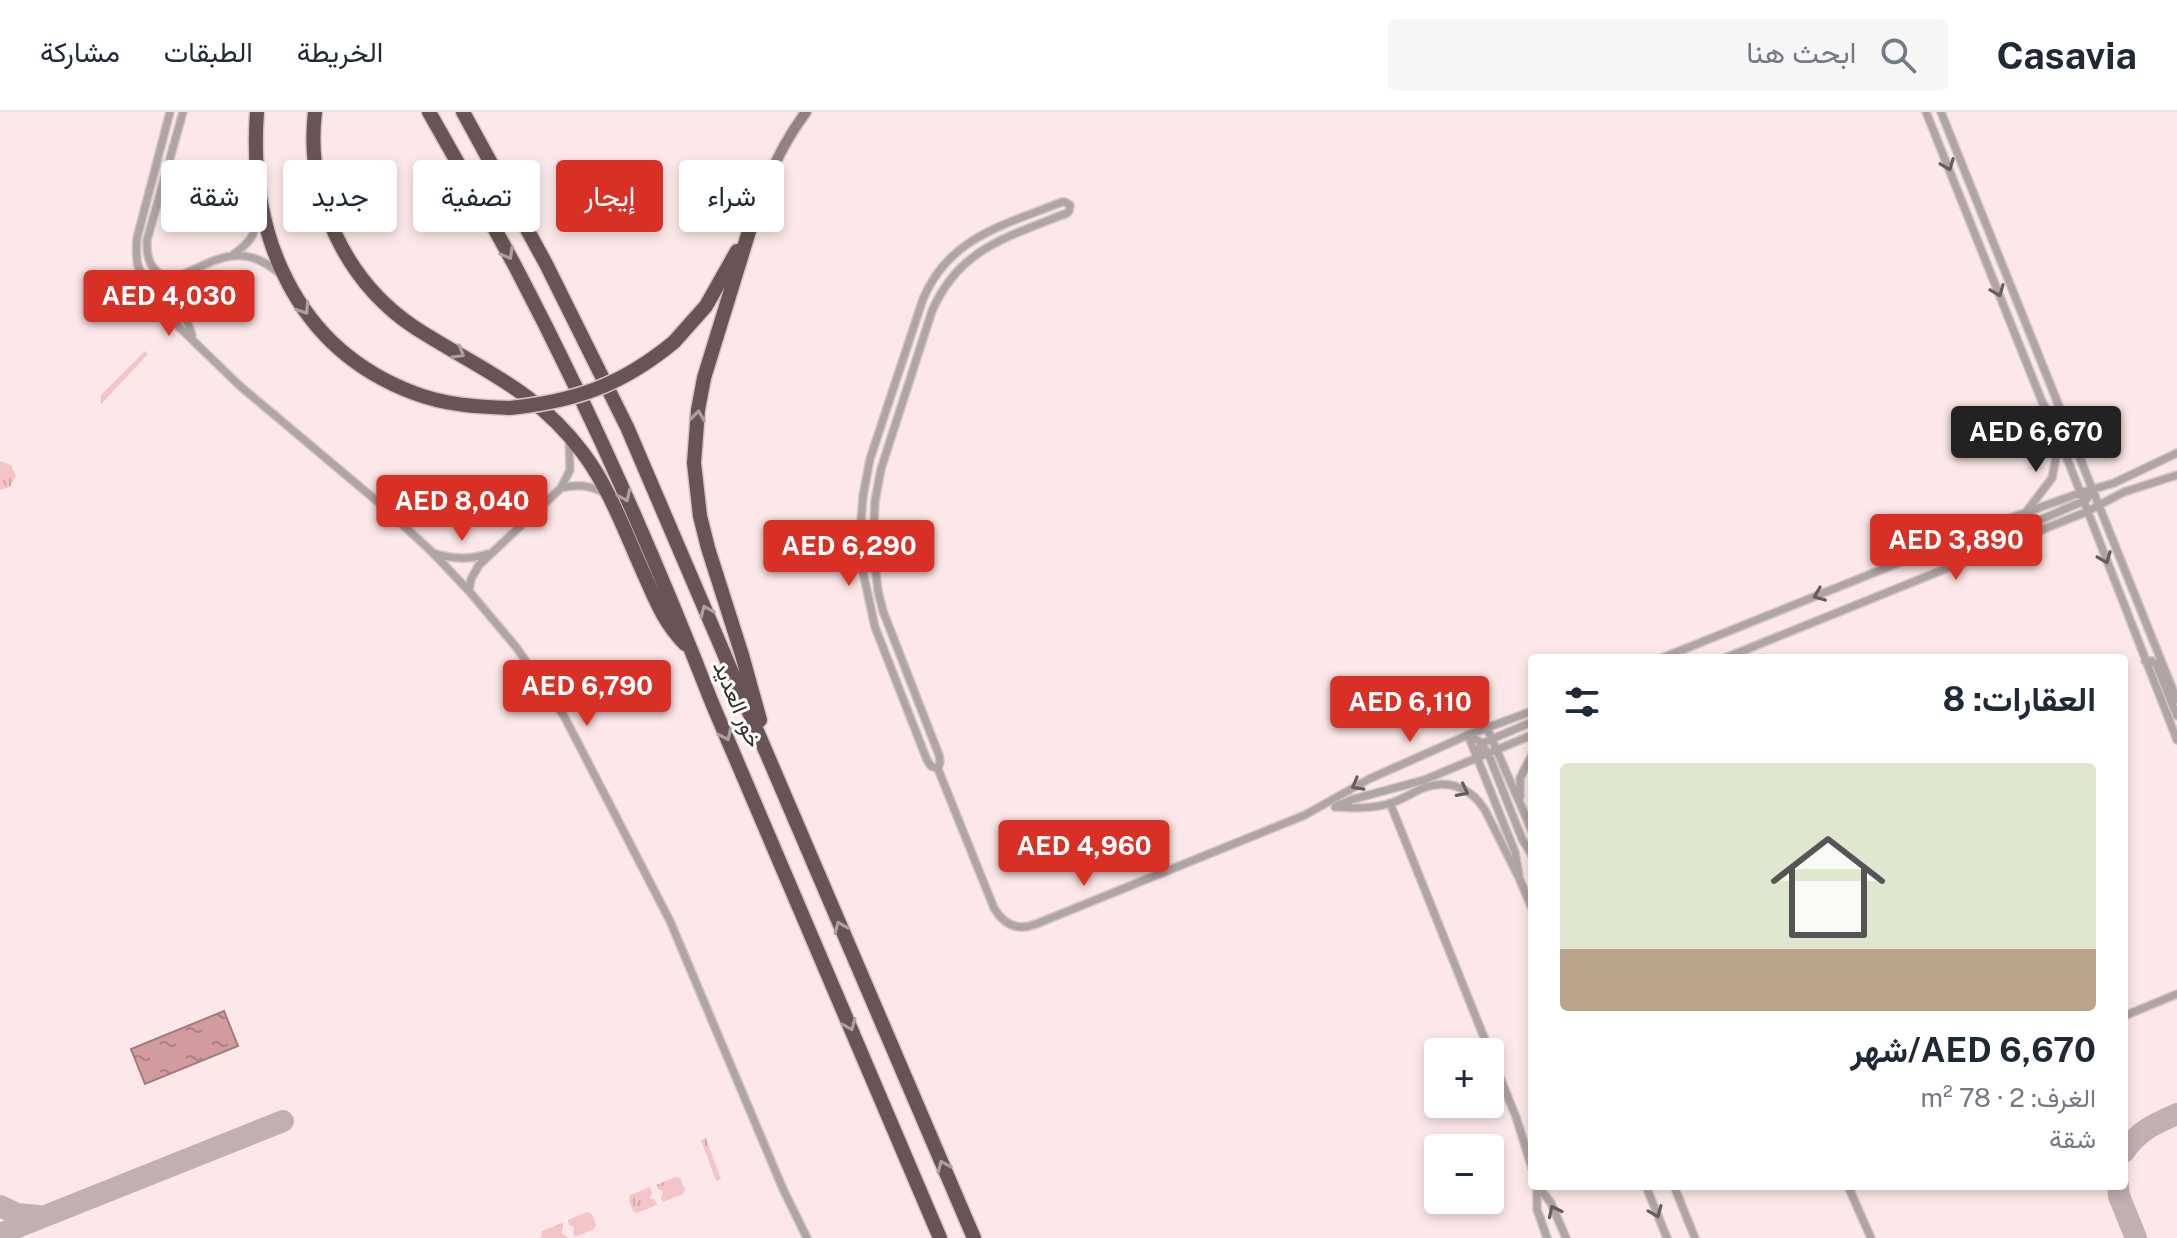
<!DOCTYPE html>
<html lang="ar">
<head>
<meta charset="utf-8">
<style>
  :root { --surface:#fff; --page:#f6f6f7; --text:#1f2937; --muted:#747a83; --line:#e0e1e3; --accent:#d93025 }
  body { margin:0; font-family:"Public Sans",Vazirmatn,sans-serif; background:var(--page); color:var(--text); direction:rtl; height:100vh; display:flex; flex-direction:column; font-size:30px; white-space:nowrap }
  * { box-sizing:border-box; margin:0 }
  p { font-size:26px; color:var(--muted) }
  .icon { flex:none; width:44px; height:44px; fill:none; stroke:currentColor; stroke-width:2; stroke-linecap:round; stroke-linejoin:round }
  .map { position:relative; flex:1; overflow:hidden; direction:ltr }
  .details { position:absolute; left:1528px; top:542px; width:600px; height:536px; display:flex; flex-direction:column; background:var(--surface); border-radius:8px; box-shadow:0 4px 12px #0003; direction:rtl }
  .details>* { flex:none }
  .banner { position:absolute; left:24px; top:48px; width:760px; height:72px; direction:rtl; display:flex; gap:16px }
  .controls { position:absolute; left:1424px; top:926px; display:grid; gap:16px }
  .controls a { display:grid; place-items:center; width:80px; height:80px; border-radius:8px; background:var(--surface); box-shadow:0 4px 12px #0003; font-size:40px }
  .price { position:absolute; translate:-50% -68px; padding:0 18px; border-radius:8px; background:var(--accent); color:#fff; font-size:26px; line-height:52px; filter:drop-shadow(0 2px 4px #0008) }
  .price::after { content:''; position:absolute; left:50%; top:48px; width:24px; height:18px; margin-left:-12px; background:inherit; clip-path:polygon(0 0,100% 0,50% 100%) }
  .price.current { background:#222; color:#fff }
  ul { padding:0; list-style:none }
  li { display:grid; align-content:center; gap:16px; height:424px; padding:0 32px }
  li span { display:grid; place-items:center; height:248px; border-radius:8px; color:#555 }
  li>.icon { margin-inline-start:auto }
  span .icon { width:144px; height:144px; fill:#fffc; stroke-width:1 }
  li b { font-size:34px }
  h2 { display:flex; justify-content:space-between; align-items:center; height:96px; padding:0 32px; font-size:34px }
  .pill { padding:0 28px; border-radius:8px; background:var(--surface); box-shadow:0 4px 12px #0003; font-size:28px; line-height:72px }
  .pill.current { background:var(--accent); color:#fff }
  header { display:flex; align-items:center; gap:48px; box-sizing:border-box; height:112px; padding:0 40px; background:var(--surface); border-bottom:2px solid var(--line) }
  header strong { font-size:38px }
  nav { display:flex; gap:44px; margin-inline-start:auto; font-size:28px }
  .search { width:560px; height:72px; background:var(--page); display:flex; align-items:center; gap:20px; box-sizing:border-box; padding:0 28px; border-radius:8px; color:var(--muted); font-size:30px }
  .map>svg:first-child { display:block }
  .grass { fill:url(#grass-tufts) }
  .water { fill:url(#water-ripples); stroke:#a37b7d; stroke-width:2 }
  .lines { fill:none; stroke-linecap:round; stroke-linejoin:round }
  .taxiway { stroke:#c2b0b0; stroke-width:22 }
  .street-casing { stroke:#d8c6c6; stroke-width:10 }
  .secondary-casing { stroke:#d8c6c6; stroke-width:13 }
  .highway-casing { stroke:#d8c6c6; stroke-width:17 }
  .street { stroke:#b0a5a5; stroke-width:7 }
  .secondary { stroke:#928283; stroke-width:10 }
  .highway { stroke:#695455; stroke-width:14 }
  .highway-bridge-casing { stroke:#d8c6c6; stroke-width:17; stroke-linecap:butt }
  .highway-bridge { stroke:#695455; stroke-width:14 }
  .oneway { stroke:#675d5d }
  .oneway2 { stroke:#aca1a2 }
  .labels { text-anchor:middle; stroke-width:6; stroke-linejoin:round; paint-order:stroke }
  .street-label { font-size:22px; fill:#362d2d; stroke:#fff }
</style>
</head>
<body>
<header>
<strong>Casavia</strong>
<div class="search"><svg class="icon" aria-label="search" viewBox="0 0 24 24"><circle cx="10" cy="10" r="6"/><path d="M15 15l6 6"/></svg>ابحث هنا</div>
<nav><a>الخريطة</a><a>الطبقات</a><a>مشاركة</a></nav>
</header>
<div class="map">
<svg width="2177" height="1126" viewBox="0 0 2177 1126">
  <defs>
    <pattern id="grass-tufts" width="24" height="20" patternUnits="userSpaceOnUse" patternTransform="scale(2)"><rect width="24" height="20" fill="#f3c5c7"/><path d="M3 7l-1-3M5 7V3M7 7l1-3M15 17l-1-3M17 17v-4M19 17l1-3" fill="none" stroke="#d1aaab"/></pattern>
    <pattern id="water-ripples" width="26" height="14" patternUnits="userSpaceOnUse" patternTransform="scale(2)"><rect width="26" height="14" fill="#d29c9f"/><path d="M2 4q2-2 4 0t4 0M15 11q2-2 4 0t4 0" fill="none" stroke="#ab8082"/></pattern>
  </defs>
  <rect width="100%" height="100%" fill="#fce8e8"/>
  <!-- grass -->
  <path class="grass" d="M 145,239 L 148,242 L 101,292 L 101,283 Z
    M 0,349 L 11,353 L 16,364 L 10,375 L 0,378 Z
    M 706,1026 L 721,1067 L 716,1069 L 701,1028 Z
    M 676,1065 L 680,1066 L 685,1078 L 683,1082 L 663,1090 L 661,1086 L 663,1080 L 658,1077 L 656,1073 Z
    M 650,1075 L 652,1080 L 650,1086 L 655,1088 L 657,1093 L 637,1101 L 633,1099 L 629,1088 L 630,1083 Z
    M 587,1100 L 592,1102 L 596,1113 L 594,1117 L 575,1125 L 573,1121 L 574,1115 L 569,1113 L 568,1108 Z
    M 562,1111 L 563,1115 L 562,1121 L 568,1126 L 541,1126 L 542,1119 Z"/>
  <!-- water -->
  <path class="water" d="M 224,899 L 238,934 L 145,972 L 131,937 Z"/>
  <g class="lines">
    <!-- taxiway -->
    <path class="taxiway" d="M 2124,1040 C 2138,1019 2154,1012 2177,1002
      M 2118,1074 L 2119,1084 L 2136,1126
      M 0,1094 L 17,1102 L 39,1104
      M 0,1122 L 283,1009"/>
    <defs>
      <path id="street" d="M 1926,0 L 2041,287 L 2056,318 L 2177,628
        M 1941,0 L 2177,588
        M 1062,90 L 1065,90 L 1070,93 L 1069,99 L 1067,101 C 1008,125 959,136 932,199 L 881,357 L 875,389 L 873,436 L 878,479 L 883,499 L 939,643 L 940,650 L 938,657 L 931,654 L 927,648 L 875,515 L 863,460 L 860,422 L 863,384 L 870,347 L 923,187 C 949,125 1004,113 1062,90 Z
        M 234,142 C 255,127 256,119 257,95
        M153 185a17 17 0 1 1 34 0a17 17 0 1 1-34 0Z
        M 166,168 C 151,156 146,148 147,128 L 183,0
        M 171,168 C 212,151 239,126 280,162
        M 154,179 C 137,161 135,150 137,126 L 170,0
        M 188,184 L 198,156
        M 186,192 L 186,207 L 192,223
        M 172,202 L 179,215 L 240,274 L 378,390 L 432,440 L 469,479 L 516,535 L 564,604 L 670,809 L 783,1077 L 807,1126
        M 561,376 C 578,372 589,373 605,381
        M 2026,400 L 2052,366 L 2059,330
        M 1990,438 L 2005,423 L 2086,388 L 2093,377
        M 433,441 C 453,447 468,448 487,442
        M 469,479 L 471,467 L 479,453 L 561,376 L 570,358 L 569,328
        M 1662,546 L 2005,408 L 2080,381 L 2114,371 L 2177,341
        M 1725,546 L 2086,400 L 2124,380 L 2177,363
        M 2145,549 L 2152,549 L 2156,552 L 2177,604
        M 1487,616 L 1532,719
        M 1468,623 L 1515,740 L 1519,763
        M 1468,623 L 1479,629 L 1488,641 L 1522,727 L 1532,743
        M 1477,645 L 1480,635 L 1485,630 L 1532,610
        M 938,657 L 994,796 C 1004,813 1018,819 1036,812 L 1305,703 L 1369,667 L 1468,623 L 1532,599
        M 1520,685 L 1520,666 L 1532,643
        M 1390,691 L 1516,1005 L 1532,1056
        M 1338,693 L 1354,687 L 1424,668 L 1532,623
        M 1335,695 C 1354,696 1373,697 1391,691 C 1404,687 1414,679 1426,675 C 1450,667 1472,677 1485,698 L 1519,766 L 1532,796
        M 2124,904 L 2177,882
        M 1537,1074 L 1537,1097 L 1547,1126
        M 1538,1074 L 1551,1091 L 1566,1126
        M 1646,1074 L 1667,1126
        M 1674,1074 L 1695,1126
        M 1848,1074 L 1871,1126"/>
      <path id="secondary" d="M 754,103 C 767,65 782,32 806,0"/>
      <path id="highway" d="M 257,0 C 248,121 294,236 414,281 C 445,293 478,295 510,296
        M 315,0 C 305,83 345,169 414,215 C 477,256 536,277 583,341 C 611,378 628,428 648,471 C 658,494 667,514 685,532
        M 429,0 C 458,51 487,102 515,154 C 589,295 654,442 712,591 L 940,1126
        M 463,0 L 546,152 L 627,315 L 974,1126
        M 754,103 L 704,266 L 698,298 L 694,351 L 700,404 L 708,436 L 742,543 L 760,608
        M 674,230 L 706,194 L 737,139"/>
    </defs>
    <!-- street casing -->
    <use href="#street" class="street-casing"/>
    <!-- secondary casing -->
    <use href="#secondary" class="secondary-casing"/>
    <!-- highway casing -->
    <use href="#highway" class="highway-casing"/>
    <!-- street -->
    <use href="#street" class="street"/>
    <!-- secondary -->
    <use href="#secondary" class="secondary"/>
    <!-- highway -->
    <use href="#highway" class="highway"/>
    <defs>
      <path id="highway-bridge" d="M 510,296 C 576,289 622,273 674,230"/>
    </defs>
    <!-- highway-bridge casing -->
    <use href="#highway-bridge" class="highway-bridge-casing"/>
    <!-- highway-bridge -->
    <use href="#highway-bridge" class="highway-bridge"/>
  </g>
  <!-- one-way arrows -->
  <defs><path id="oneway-chevron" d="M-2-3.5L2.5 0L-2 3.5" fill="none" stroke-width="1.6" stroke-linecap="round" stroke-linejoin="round" transform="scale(2)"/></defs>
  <g class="oneway">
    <use href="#oneway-chevron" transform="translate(1948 53) rotate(69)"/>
    <use href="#oneway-chevron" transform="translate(1998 179) rotate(68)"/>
    <use href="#oneway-chevron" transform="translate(2105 446) rotate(69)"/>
    <use href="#oneway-chevron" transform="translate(1819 483) rotate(158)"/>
    <use href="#oneway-chevron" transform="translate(1357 673) rotate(151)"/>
    <use href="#oneway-chevron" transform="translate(1463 679) rotate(27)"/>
    <use href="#oneway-chevron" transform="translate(1554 1099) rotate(-116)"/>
    <use href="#oneway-chevron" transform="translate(1656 1100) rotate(68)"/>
  </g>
  <g class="oneway2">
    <use href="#oneway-chevron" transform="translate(508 142) rotate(61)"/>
    <use href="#oneway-chevron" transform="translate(304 197) rotate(56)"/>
    <use href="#oneway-chevron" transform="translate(459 241) rotate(30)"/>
    <use href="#oneway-chevron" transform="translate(698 304) rotate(-82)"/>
    <use href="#oneway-chevron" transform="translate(625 384) rotate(66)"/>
    <use href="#oneway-chevron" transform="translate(706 499) rotate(-113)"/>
    <use href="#oneway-chevron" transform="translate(726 623) rotate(66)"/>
    <use href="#oneway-chevron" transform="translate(840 815) rotate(-113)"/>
    <use href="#oneway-chevron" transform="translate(850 913) rotate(67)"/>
    <use href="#oneway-chevron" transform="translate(943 1054) rotate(-113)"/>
  </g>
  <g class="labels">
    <!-- street labels -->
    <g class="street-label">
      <text transform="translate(738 592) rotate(67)" y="8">خور العديد</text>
    </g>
  </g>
</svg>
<div class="controls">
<a>+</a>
<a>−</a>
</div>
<b class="price" style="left:169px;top:226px">AED 4,030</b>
<b class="price current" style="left:2036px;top:362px">AED 6,670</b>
<b class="price" style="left:462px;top:431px">AED 8,040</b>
<b class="price" style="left:1956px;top:470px">AED 3,890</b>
<b class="price" style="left:849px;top:476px">AED 6,290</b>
<b class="price" style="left:587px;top:616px">AED 6,790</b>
<b class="price" style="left:1410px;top:632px">AED 6,110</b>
<b class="price" style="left:1084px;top:776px">AED 4,960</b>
<div class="banner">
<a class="pill">شراء</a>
<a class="pill current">إيجار</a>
<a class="pill">تصفية</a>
<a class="pill">جديد</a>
<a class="pill">شقة</a>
</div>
<section class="details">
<h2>العقارات: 8<svg class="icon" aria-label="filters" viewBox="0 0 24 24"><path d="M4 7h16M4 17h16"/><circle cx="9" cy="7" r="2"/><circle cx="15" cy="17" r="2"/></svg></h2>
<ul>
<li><span style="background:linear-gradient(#dfe7d0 75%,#b9a48a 0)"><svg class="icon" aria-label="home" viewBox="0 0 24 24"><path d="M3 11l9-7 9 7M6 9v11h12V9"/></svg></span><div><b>AED 6,670/شهر</b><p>الغرف: 2 · 78 m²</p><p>شقة</p></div></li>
</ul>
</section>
</div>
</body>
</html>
